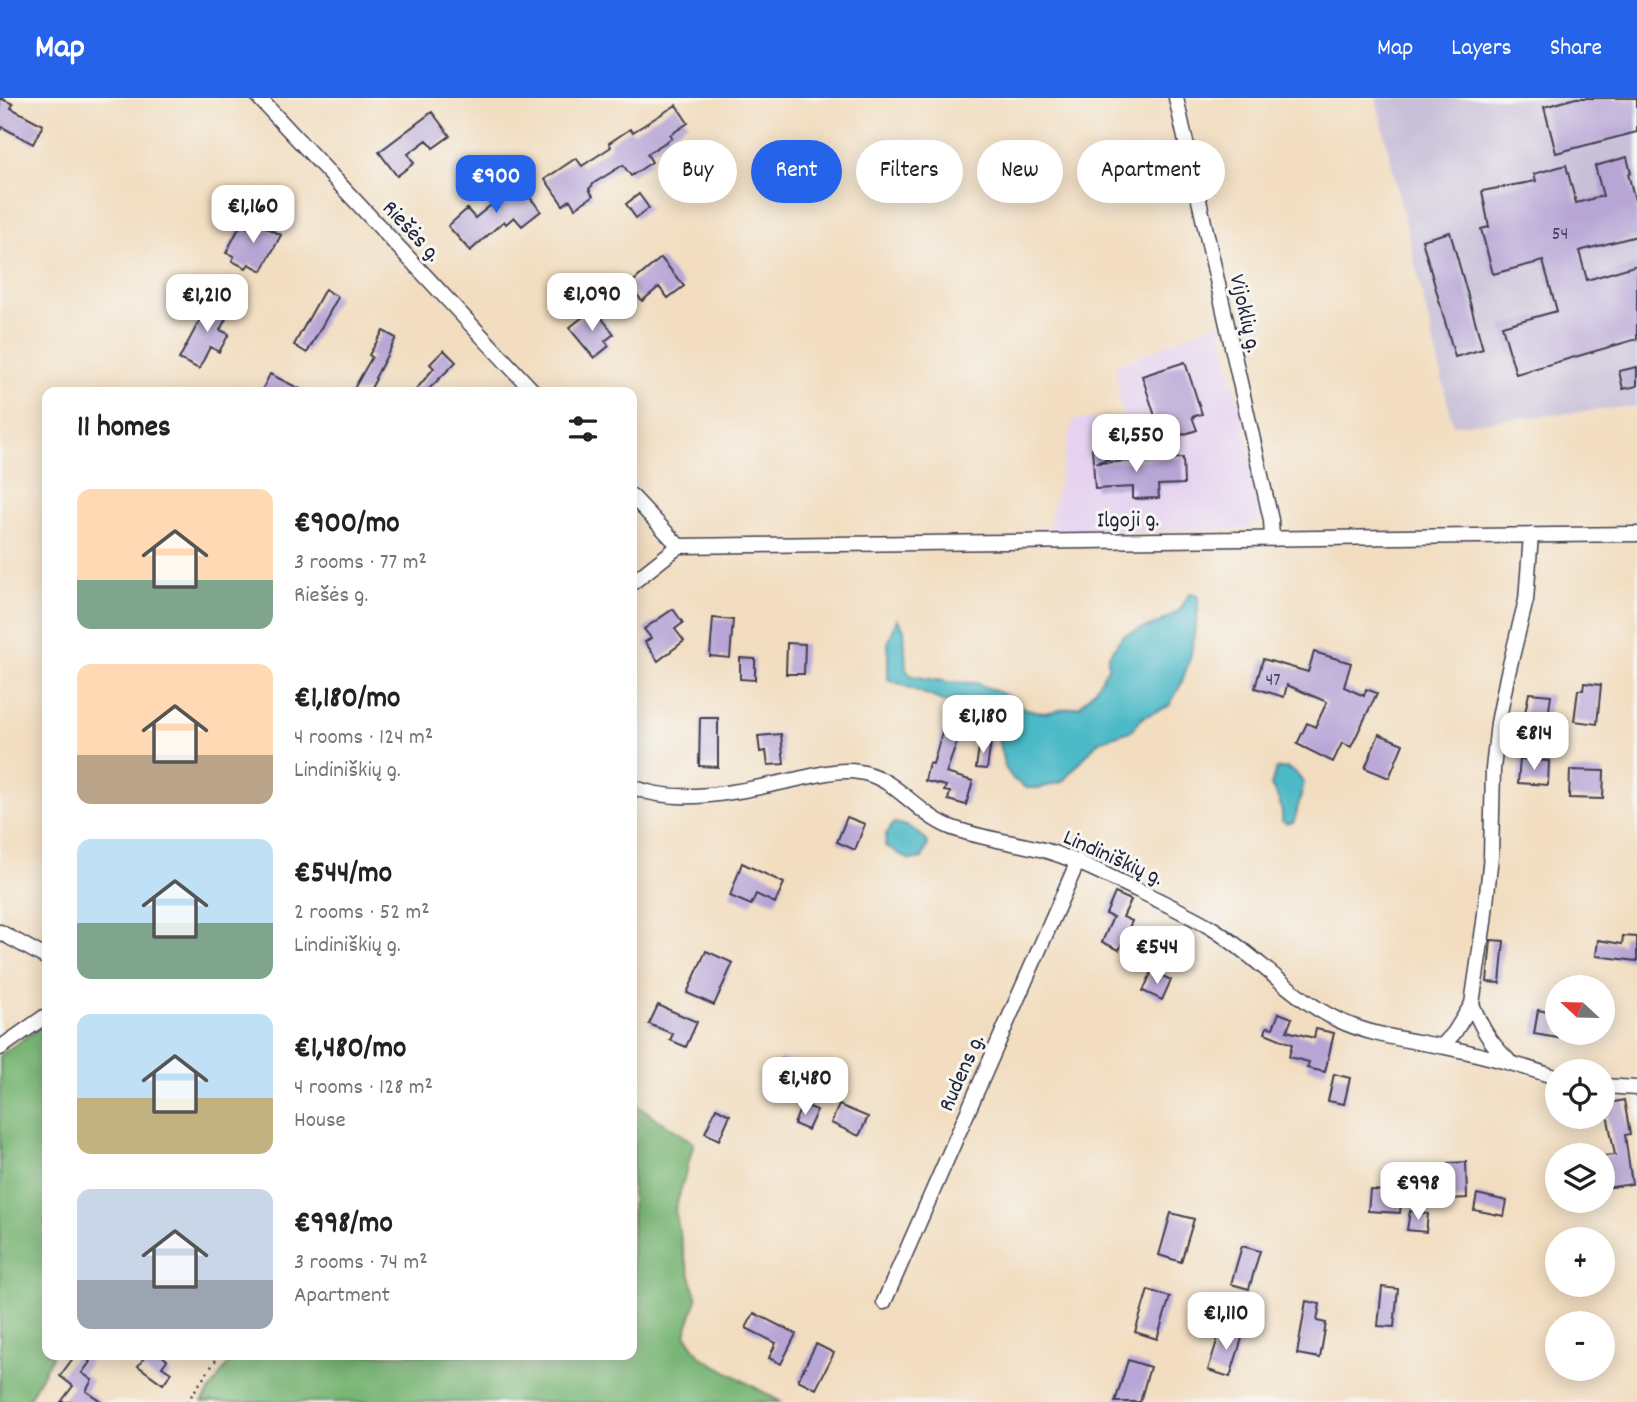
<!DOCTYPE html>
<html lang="en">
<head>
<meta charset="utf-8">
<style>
  :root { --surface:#fff; --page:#f2f2f2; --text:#222; --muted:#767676; --accent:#2563eb }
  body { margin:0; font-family:Dekko,sans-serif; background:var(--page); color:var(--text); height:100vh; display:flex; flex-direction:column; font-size:26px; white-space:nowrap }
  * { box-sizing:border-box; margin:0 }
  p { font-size:23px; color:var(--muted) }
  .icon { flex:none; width:38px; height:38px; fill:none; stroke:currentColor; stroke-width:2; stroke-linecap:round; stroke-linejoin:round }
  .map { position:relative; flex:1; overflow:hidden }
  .panel { position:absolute; left:42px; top:289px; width:595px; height:973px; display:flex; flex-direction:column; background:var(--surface); border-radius:14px; box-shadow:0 4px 18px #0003 }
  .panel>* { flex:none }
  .banner { position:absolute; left:658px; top:42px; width:665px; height:63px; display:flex; gap:14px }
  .needle { width:46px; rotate:292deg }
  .fabs { position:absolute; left:1545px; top:877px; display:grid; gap:14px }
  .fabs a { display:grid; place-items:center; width:70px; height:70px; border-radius:50%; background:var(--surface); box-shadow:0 4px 18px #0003; font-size:35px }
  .price { position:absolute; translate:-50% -60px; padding:0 16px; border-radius:14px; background:#fff; color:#222; font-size:23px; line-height:46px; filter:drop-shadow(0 2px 4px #0008) }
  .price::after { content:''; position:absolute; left:50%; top:42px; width:21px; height:16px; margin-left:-10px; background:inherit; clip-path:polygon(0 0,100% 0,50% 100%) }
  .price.active { background:var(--accent); color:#fff }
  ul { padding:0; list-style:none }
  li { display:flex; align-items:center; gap:21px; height:175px; padding:0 35px }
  li span { display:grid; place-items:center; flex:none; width:196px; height:140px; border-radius:14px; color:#555 }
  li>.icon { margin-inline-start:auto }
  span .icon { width:84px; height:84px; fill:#fffc; stroke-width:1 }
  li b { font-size:30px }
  h2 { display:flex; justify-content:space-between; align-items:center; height:84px; padding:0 35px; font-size:30px }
  .chip { padding:0 24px; border-radius:32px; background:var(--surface); box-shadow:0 4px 18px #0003; font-size:24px; line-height:63px }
  .chip.active { background:var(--accent); color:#fff }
  header { display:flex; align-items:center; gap:42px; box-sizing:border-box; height:98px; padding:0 35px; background:var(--accent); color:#fff }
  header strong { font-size:33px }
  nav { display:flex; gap:38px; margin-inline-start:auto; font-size:24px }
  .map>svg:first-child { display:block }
  .built { fill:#e6d2f0 }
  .industrial { fill:#c8bfd8 }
  .forest { fill:#79b574; stroke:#4e6c58; stroke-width:2 }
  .water { fill:#4ebac8; stroke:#386e82; stroke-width:2 }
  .building { fill:#b7a5d6 }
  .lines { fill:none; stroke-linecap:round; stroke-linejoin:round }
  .minor-casing { stroke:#413e4f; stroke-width:17 }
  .path { stroke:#413e4f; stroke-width:2.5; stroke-dasharray:2 5; stroke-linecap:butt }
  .minor { stroke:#fff; stroke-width:14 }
  .labels { text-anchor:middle; stroke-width:6; stroke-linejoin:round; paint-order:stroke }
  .number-label { font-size:19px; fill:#474362 }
  .street-label { font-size:23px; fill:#22223b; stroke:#f6f6f2 }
</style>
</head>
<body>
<header>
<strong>Map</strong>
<nav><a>Map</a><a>Layers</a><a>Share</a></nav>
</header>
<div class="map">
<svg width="1637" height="1304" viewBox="0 0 1637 1304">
  <rect width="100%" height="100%" fill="#f6f6f2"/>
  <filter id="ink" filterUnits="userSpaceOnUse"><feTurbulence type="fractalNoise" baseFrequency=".0143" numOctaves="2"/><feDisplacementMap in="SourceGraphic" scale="14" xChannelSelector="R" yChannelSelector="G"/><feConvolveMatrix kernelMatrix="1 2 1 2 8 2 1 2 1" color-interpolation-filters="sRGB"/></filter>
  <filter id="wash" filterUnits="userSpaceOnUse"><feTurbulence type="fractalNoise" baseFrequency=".00686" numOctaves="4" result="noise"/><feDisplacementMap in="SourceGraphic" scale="28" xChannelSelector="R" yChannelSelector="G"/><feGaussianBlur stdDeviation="1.57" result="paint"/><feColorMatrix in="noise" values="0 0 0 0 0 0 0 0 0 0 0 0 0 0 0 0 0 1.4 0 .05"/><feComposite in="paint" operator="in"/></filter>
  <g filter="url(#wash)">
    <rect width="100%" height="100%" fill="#f2ddc0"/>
    <!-- built -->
    <path class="built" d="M 1220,223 L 1263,412 L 1257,425 L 1245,431 L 1047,436 L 1073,321 L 1123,321 L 1115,269 Z"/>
    <!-- industrial -->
    <path class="industrial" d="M 1376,0 L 1637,0 L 1637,308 L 1453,327 Z"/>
    <!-- forest -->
    <path class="forest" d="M 47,925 L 47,1256 L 53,1257 L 27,1304 L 0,1304 L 0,957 Z
      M 632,1004 L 694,1045 L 675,1112 L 684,1157 L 697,1201 L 685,1236 L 700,1258 L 781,1304 L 202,1304 L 234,1257 L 632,1256 Z"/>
    <!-- water -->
    <path class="water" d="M 1190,495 L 1198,497 L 1198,513 L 1190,560 L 1181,586 L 1169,608 L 1143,619 L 1131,633 L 1099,643 L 1062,684 L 1040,690 L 1026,690 L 1013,681 L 1005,669 L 997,638 L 982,622 L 970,614 L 888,581 L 888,546 L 897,521 L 904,531 L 906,572 L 912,578 L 949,584 L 976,585 L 1013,600 L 1023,610 L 1044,615 L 1080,608 L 1095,591 L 1108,570 L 1108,559 L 1123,537 L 1159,525 L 1180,512 Z
      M 1286,670 L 1295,674 L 1304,685 L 1294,724 L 1287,726 L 1282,723 C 1283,709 1279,700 1271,688 L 1276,671 Z
      M 894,725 C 908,727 920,733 928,746 L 922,760 L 910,762 L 885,748 L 886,736 Z"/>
    <g id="blocks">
      <!-- building -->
      <path class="building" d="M 0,0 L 13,6 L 11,10 L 43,27 L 33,46 L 2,29 L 0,33 Z
        M 1576,0 L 1637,0 L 1637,34 L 1556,55 L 1544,9 Z
        M 676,7 L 688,25 L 670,37 L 672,40 L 647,56 L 652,64 L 631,78 L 623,67 L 594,85 L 589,91 L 593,98 L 575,110 L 570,102 L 563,107 L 545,81 L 576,60 L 582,68 L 611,49 L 609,45 L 630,31 L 633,34 Z
        M 432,14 L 450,38 L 433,50 L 427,42 L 408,56 L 414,65 L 397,78 L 379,54 Z
        M 1627,59 L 1631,75 L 1628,76 L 1637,110 L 1637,138 L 1579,153 L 1587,182 L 1637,167 L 1637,241 L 1516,276 L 1502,228 L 1557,213 L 1543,163 L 1493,176 L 1481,131 L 1489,129 L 1482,93 L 1536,83 L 1534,76 L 1566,67 L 1576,105 L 1603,98 L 1595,68 Z
        M 511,76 L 541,113 L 522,128 L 514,119 L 506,126 L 504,123 L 470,153 L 448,128 L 467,111 L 475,120 L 507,94 L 500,85 Z
        M 639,96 L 649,110 L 636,120 L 626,106 Z
        M 252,122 L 281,137 L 262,173 L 249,166 L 246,170 L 232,163 L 234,158 L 226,155 L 241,126 L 248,130 Z
        M 1450,134 L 1483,251 L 1455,259 L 1422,142 Z
        M 661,160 L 684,188 L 668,200 L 659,189 L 642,203 L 629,187 Z
        M 325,191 L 338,199 L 307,255 L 294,247 Z
        M 212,199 L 232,209 L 220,232 L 229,236 L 219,254 L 210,249 L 199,271 L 179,261 Z
        M 594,210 L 614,236 L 605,243 L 609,248 L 594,260 L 569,230 Z
        M 383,233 L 396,240 L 375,280 L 376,281 L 369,294 L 352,294 L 372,259 L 369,257 Z
        M 444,252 L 456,264 L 426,294 L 414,294 L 434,270 L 430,266 Z
        M 1185,264 L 1202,316 L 1192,319 L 1197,332 L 1163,343 L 1142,278 Z
        M 1637,269 L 1637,288 L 1623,291 L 1619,273 Z
        M 270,276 L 306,294 L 261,294 Z
        M 1114,348 L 1114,359 L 1096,365 L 1183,360 L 1184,386 L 1158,387 L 1159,400 L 1133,401 L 1133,389 L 1095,391 L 1092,350 Z
        M 673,511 L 683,525 L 675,531 L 684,543 L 658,563 L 645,544 L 651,540 L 644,531 Z
        M 713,520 L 733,522 L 730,560 L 710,558 Z
        M 787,545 L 805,546 L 804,576 L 786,576 Z
        M 1314,554 L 1351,565 L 1344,589 L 1364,598 L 1366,591 L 1377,595 L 1351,649 L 1342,645 L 1333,664 L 1297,646 L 1307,625 L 1315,629 L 1327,604 L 1287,587 L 1284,599 L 1255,590 L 1263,561 L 1308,574 Z
        M 740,560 L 755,561 L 755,582 L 740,581 Z
        M 1584,585 L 1601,587 L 1597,626 L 1574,623 L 1578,592 L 1583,592 Z
        M 1529,595 L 1551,597 L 1548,620 L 1553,621 L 1552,634 L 1535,632 L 1534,637 L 1521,635 Z
        M 700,620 L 718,620 L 718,669 L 699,668 Z
        M 943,631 L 960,636 L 946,675 L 973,683 L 966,707 L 948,702 L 950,694 L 944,693 L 946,688 L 925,683 L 929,665 L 933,666 Z
        M 781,636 L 784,666 L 768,667 L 766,653 L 760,654 L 758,638 Z
        M 1379,636 L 1403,646 L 1389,680 L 1365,670 Z
        M 980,642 L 991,644 L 987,671 L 976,670 Z
        M 1520,661 L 1549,663 L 1548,687 L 1518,685 Z
        M 1570,672 L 1604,673 L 1603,701 L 1569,700 Z
        M 847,719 L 865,726 L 855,752 L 837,744 Z
        M 742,765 L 784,785 L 775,805 L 756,796 L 751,807 L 730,798 Z
        M 1115,795 L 1131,802 L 1123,819 L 1132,823 L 1119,852 L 1102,844 L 1113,819 L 1106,816 Z
        M 1623,838 L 1637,839 L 1637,863 L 1596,858 L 1598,842 L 1622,846 Z
        M 1491,842 L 1504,843 L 1500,885 L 1487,884 Z
        M 706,853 L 733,865 L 714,907 L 687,895 Z
        M 1152,873 L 1171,882 L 1162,902 L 1143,893 Z
        M 658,907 L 697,924 L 686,949 L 670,942 L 673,936 L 649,926 Z
        M 1538,912 L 1558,916 L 1558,940 L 1534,936 Z
        M 1279,915 L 1292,920 L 1287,933 L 1314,940 L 1316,931 L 1334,935 L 1325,974 L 1307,970 L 1309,964 L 1289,959 L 1292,946 L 1265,935 L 1267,929 L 1273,930 Z
        M 781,960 L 812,974 L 798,1004 L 777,994 L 780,987 L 771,982 Z
        M 1334,976 L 1350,980 L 1344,1006 L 1328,1003 Z
        M 1624,1002 L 1630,1036 L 1625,1037 L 1632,1086 L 1605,1090 L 1603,1058 L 1615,1057 L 1605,1006 Z
        M 802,1006 L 817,1012 L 808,1032 L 794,1026 Z
        M 839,1007 L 868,1019 L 859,1038 L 831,1025 Z
        M 716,1010 L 730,1017 L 719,1042 L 705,1035 Z
        M 1466,1064 L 1467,1100 L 1450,1101 L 1448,1065 Z
        M 1370,1092 L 1402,1094 L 1400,1115 L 1368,1113 Z
        M 1477,1096 L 1507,1103 L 1504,1118 L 1474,1112 Z
        M 1410,1113 L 1428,1116 L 1426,1134 L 1407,1132 Z
        M 1171,1115 L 1194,1121 L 1181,1164 L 1159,1157 Z
        M 1242,1148 L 1260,1153 L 1249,1191 L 1231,1186 Z
        M 1382,1189 L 1398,1191 L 1394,1229 L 1378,1228 Z
        M 1148,1192 L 1170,1199 L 1157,1241 L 1135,1234 Z
        M 1306,1203 L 1320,1206 L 1317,1223 L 1326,1225 L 1320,1260 L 1297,1256 Z
        M 754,1215 L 796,1236 L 781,1266 L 769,1260 L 776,1245 L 746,1230 Z
        M 1221,1230 L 1243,1237 L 1230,1279 L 1208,1272 Z
        M 816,1246 L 834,1255 L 816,1291 L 798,1282 Z
        M 76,1256 L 81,1256 L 90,1264 L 82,1275 L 92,1282 L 86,1293 L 102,1304 L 61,1304 L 73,1288 L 60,1278 Z
        M 147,1256 L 160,1256 L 167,1262 L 162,1269 L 171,1275 L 163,1286 L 138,1268 Z
        M 1128,1262 L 1150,1269 L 1140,1304 L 1115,1304 Z"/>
    </g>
  </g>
  <g filter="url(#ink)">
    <use href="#blocks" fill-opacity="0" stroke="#413e4f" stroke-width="2"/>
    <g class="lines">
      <defs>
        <path id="minor" d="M 259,0 L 534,294
          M 1176,0 L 1271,422 L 1272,441
          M 632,398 L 679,448
          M 632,485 L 679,448 L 1637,436
          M 632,688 C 676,710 751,691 798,681 C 822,676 847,668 871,677 C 900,687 920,717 950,729 C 981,741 1015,744 1047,753 C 1075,761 1099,774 1125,786 C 1154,800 1182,813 1210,829 C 1255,856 1290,899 1338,922 C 1372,938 1409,942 1445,949 C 1484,957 1520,967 1558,980
          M 0,834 L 47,860
          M 1472,906 C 1481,929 1490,945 1508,962
          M 1442,948 L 1454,935 L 1472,906 L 1484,824 L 1491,758 L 1493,671 L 1498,625 L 1507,579 L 1526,502 L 1531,437
          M 0,950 L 47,917
          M 1603,988 L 1637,990
          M 884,1204 L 1078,763"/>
      </defs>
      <!-- minor casing -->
      <use href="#minor" class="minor-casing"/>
      <!-- path -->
      <path class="path" d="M 187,1304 L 220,1256"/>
      <!-- minor -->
      <use href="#minor" class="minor"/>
    </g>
  </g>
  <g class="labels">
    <!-- number labels -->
    <g class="number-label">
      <text x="1560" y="141">54</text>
      <text x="1273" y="587">47</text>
    </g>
    <!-- street labels -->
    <g class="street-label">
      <text transform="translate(413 132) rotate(47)" y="8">Riešės g.</text>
      <text transform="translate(1247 215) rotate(77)" y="8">Vijoklių g.</text>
      <text transform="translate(1128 420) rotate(-1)" y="8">Ilgoji g.</text>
      <text transform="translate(1114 758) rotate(24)" y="8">Lindiniškių g.</text>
      <text transform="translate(960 974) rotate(-66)" y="8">Rudens g.</text>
    </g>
  </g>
</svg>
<div class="fabs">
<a><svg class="needle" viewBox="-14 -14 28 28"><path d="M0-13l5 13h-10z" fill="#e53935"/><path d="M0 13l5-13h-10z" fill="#767676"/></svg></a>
<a><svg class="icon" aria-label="locate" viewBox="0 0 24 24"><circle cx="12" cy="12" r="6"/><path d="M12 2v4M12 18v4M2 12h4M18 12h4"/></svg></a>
<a><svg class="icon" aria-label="layers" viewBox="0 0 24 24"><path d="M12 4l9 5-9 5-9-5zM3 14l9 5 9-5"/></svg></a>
<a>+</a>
<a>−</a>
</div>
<b class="price active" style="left:496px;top:117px">€900</b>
<b class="price" style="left:253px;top:147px">€1,160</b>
<b class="price" style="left:592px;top:235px">€1,090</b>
<b class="price" style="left:207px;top:236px">€1,210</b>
<b class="price" style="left:1136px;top:376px">€1,550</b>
<b class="price" style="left:983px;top:657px">€1,180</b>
<b class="price" style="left:1534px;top:674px">€814</b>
<b class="price" style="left:1157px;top:888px">€544</b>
<b class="price" style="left:805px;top:1019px">€1,480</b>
<b class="price" style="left:1418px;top:1124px">€998</b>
<b class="price" style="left:1226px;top:1254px">€1,110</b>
<div class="banner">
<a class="chip">Buy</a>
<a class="chip active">Rent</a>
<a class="chip">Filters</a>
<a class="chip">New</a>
<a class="chip">Apartment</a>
</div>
<section class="panel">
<h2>11 homes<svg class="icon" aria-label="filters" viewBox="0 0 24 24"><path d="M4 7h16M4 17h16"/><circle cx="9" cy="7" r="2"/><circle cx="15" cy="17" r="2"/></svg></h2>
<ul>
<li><span style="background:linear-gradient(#ffd9b3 65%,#7fa58c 0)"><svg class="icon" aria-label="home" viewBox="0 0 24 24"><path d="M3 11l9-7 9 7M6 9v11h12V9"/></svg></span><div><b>€900/mo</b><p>3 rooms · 77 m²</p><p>Riešės g.</p></div></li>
<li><span style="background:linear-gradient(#ffd9b3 65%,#b9a48a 0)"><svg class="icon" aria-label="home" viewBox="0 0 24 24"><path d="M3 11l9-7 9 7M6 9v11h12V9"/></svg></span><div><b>€1,180/mo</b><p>4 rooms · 124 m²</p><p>Lindiniškių g.</p></div></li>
<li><span style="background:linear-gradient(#bfe0f5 60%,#7fa58c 0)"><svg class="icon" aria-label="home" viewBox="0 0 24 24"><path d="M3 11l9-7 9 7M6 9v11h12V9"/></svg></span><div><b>€544/mo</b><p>2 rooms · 52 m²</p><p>Lindiniškių g.</p></div></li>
<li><span style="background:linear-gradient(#bfe0f5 60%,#c2b280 0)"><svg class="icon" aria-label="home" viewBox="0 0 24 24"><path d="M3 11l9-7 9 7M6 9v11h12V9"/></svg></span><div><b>€1,480/mo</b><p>4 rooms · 128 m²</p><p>House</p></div></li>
<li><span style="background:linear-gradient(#c9d6e8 65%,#9aa5b1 0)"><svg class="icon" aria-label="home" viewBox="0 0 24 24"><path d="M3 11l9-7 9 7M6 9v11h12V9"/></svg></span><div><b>€998/mo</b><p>3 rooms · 74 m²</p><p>Apartment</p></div></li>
</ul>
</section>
</div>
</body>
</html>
